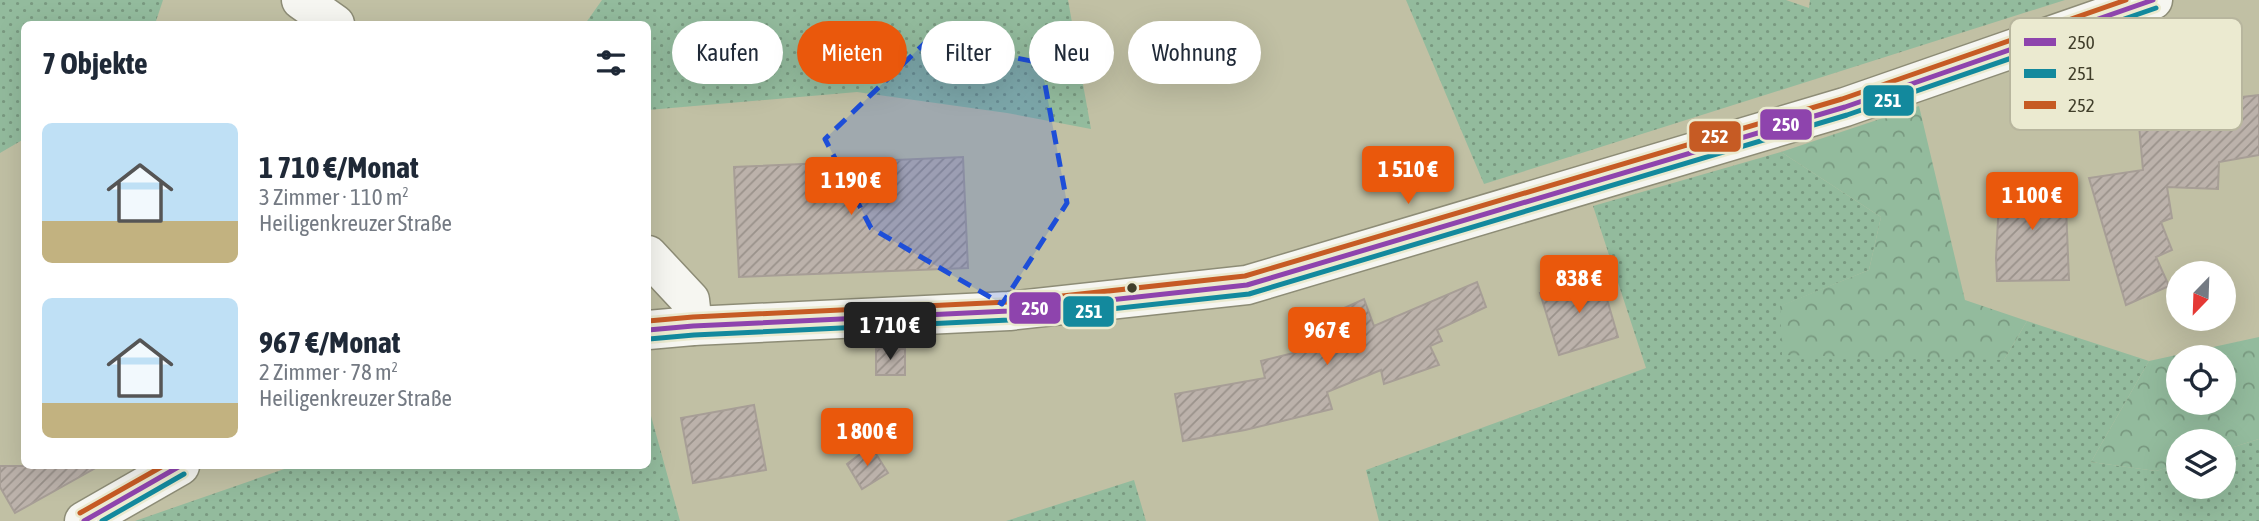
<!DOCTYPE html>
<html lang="de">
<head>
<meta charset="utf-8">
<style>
  :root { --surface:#fff; --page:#f6f6f7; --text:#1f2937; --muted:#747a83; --accent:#ea580c }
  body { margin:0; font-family:"Asap Condensed",sans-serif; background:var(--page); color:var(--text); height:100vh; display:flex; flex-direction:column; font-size:26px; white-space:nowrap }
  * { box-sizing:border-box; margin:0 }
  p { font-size:23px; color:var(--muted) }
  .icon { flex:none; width:38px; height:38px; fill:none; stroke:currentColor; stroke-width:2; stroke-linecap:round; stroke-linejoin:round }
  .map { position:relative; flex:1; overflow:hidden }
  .drawer { position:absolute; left:21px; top:21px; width:630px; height:448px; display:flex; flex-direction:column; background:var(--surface); border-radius:10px; box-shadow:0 7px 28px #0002 }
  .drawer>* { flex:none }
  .hud { position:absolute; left:672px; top:21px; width:665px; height:63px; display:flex; gap:14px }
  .needle { width:46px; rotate:203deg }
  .buttons { position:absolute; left:2166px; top:261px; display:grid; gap:14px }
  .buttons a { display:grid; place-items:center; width:70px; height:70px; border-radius:50%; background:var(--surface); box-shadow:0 7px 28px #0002; font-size:35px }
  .price { position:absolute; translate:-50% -60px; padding:0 16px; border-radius:7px; background:var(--accent); color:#fff; font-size:23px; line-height:46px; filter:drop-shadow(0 2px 4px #0008) }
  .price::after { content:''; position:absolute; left:50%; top:42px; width:21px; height:16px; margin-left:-10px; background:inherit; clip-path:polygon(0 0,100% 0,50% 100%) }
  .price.selected { background:#222; color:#fff }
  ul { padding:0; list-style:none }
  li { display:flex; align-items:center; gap:21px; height:175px; padding:0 21px }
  li span { display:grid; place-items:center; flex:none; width:196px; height:140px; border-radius:10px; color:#555 }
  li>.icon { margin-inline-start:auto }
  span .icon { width:84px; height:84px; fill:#fffc; stroke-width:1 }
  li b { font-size:30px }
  h2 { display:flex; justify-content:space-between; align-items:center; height:84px; padding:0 21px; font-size:30px }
  .tag { padding:0 24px; border-radius:32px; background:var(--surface); box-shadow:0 7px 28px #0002; font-size:24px; line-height:63px }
  .tag.selected { background:var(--accent); color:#fff }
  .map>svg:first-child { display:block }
  .green { fill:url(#green-dots) }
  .forest { fill:url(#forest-crowns); fill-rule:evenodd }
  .building { fill:url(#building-hatch); stroke:#a79e96; stroke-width:2 }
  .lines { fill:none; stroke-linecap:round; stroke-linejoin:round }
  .minor-casing { stroke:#8d8c76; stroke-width:41 }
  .secondary-casing { stroke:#8d8c76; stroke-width:41 }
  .minor { stroke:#f6f6f1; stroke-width:38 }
  .secondary { stroke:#f6f6f1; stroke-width:38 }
  .bus-1-casing { stroke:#ebead0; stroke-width:10 }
  .bus-2-casing { stroke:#ebead0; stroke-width:10 }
  .bus-3-casing { stroke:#ebead0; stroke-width:10 }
  .bus-1 { stroke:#8e44ad; stroke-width:5 }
  .bus-2 { stroke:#13899d; stroke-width:5 }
  .bus-3 { stroke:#c65b24; stroke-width:5 }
  .marked { fill:#1d4ed8; fill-opacity:0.2; stroke:#1d4ed8; stroke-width:5; stroke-dasharray:14 9; stroke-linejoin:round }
  .bus-dot { fill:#403e2a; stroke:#ebead0; stroke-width:2.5 }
  .key { fill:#ebead0; stroke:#b8b69e; stroke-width:2 }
  .key-label { font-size:19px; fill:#403e2a }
  .line-badge { stroke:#ebead0; stroke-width:2.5 }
  .badge-label { font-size:19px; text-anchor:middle; font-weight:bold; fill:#fff }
</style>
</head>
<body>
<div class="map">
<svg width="2259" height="521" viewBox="0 0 2259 521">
  <defs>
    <pattern id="green-dots" width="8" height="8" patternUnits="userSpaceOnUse" patternTransform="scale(1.75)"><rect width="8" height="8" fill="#93bb9d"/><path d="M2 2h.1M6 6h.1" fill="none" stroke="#799980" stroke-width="1.8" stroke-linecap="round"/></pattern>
    <pattern id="forest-crowns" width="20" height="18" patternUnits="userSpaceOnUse" patternTransform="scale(1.75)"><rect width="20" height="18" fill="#93bb9d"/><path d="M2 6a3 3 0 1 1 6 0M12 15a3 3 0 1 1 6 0" fill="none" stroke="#799980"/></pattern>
    <pattern id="building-hatch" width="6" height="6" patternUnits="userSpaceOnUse" patternTransform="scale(1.75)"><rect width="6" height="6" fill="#bcb2ab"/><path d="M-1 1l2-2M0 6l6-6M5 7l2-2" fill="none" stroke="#9a928b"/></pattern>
  </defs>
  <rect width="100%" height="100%" fill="#c1c0a4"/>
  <!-- green -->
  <path class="green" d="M 0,0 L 163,0 L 155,24 L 24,24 L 24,139 L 0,153 Z
    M 602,0 L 1068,0 L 1091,129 L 1007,113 L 857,92 L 648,110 L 648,24 L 585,24 Z
    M 1406,0 L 1786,0 L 1809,8 L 1810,0 L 2065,0 L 1484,184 Z
    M 1781,152 L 1881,217 L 1869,270 L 1781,306 L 2004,360 L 2027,321 L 2149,361 L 2091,462 L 2156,471 L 2179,464 L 2179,486 L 2224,486 L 2224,450 L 2259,439 L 2259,521 L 1379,521 L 1366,470 L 1646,368 L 1593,206 Z
    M 648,405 L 680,521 L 135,521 L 293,466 L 648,466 Z
    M 1134,480 L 1146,521 L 1006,521 Z"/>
  <!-- forest -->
  <path class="forest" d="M 1919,106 L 1965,300 L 2027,321 L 2004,360 L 1782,355 L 1780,306 L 1869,270 L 1881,217 L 1781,152 Z
    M 2259,337 L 2259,439 L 2224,450 L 2224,441 L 2179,441 L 2179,464 L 2156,471 L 2091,462 L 2149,361 ZM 2179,357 L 2224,357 L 2224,402 L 2179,402 Z"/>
  <!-- building -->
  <path class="building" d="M 2259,95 L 2259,155 L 2219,162 L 2218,189 L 2167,187 L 2172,218 L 2161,222 L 2172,250 L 2156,257 L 2169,286 L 2126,305 L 2089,178 L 2143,170 L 2138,114 L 2209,112 L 2209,101 Z
    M 963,157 L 968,268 L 739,277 L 734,167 Z
    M 2065,182 L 2069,280 L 1997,281 L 1996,258 L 2000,183 Z
    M 1600,275 L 1618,337 L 1559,355 L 1540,293 Z
    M 1477,282 L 1486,307 L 1437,330 L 1442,341 L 1430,346 L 1439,365 L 1384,384 L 1381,370 L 1327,392 L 1332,409 L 1245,430 L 1183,441 L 1175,394 L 1265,378 L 1261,361 L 1334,343 L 1324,317 L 1364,299 L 1374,326 Z
    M 876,348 L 905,349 L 905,375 L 876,375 Z
    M 754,405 L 766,470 L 693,483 L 681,418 Z
    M 871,446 L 888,473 L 862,489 L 847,464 Z
    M 0,466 L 99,466 L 15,513 L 0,487 Z"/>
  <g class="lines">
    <defs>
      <path id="minor" d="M 301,0 L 335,24
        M 648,255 L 690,300 L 693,326"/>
      <path id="secondary" d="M 648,330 L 693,326 L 1009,311 L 1247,285 L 1845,107 L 2153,0
        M 84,521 L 180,466"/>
    </defs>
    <!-- minor casing -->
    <use href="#minor" class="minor-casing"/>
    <!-- secondary casing -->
    <use href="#secondary" class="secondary-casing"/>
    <!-- minor -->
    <use href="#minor" class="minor"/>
    <!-- secondary -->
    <use href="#secondary" class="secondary"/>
    <defs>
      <path id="bus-1" d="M 648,330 L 693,326 L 1009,311 L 1247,285 L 1845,107 L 2153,0
        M 84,521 L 180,466"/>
      <path id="bus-2" d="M 649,339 L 694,335 L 1009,320 L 1249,294 L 1847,115 L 2156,8
        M 102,521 L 184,474"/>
      <path id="bus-3" d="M 648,321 L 693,317 L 1008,302 L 1245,276 L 1842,99 L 2126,0
        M 80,513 L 163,466"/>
    </defs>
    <!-- bus-1 casing -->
    <use href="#bus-1" class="bus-1-casing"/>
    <!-- bus-2 casing -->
    <use href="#bus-2" class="bus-2-casing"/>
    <!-- bus-3 casing -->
    <use href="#bus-3" class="bus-3-casing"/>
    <!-- bus-1 -->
    <use href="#bus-1" class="bus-1"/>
    <!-- bus-2 -->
    <use href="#bus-2" class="bus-2"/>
    <!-- bus-3 -->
    <use href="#bus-3" class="bus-3"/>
  </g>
  <!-- marked area -->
  <path class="marked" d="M 928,40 L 1041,63 L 1067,203 L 1002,304 L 871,228 L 825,139 Z"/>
  <!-- markers -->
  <circle class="bus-dot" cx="1132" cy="288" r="6"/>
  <!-- legend -->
  <rect x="2010" y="18" width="232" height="112" rx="10" class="key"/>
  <rect x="2024" y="38" width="32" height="8" fill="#8e44ad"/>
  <rect x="2024" y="69" width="32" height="9" fill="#13899d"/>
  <rect x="2024" y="101" width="32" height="8" fill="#c65b24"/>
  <g class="key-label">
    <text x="2068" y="49">250</text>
    <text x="2068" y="80">251</text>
    <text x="2068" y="112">252</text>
  </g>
  <g class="line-badge">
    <rect x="1862" y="84" width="53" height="33" rx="7" fill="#13899d"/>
    <rect x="1759" y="108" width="54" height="33" rx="7" fill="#8e44ad"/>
    <rect x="1688" y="120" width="54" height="33" rx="7" fill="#c65b24"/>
    <rect x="1008" y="291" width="54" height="34" rx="7" fill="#8e44ad"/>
    <rect x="1062" y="295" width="53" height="33" rx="7" fill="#13899d"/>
  </g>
  <g class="badge-label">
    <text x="1888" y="107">251</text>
    <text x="1786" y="131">250</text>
    <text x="1715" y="143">252</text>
    <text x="1035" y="315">250</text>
    <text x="1089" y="318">251</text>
  </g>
</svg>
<div class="buttons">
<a><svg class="needle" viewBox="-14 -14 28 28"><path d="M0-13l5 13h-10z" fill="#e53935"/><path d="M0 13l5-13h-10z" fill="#747a83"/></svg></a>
<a><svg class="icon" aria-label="locate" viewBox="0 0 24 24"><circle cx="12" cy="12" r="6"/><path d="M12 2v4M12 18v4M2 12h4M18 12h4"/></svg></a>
<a><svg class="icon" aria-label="layers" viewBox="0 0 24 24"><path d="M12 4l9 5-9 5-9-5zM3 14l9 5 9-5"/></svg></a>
</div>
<b class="price" style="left:1408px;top:206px">1 510 €</b>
<b class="price" style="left:851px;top:217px">1 190 €</b>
<b class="price" style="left:2032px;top:232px">1 100 €</b>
<b class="price" style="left:1579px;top:315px">838 €</b>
<b class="price selected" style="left:890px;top:362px">1 710 €</b>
<b class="price" style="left:1327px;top:367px">967 €</b>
<b class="price" style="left:867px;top:468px">1 800 €</b>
<div class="hud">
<a class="tag">Kaufen</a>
<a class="tag selected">Mieten</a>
<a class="tag">Filter</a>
<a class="tag">Neu</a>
<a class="tag">Wohnung</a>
</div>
<section class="drawer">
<h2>7 Objekte<svg class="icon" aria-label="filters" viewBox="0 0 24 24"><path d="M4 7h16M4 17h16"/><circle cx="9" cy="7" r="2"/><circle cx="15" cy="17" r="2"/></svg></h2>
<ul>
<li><span style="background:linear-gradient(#bfe0f5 70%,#c2b280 0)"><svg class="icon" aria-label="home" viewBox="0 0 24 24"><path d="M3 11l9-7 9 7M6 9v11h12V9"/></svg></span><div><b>1 710 €/Monat</b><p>3 Zimmer · 110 m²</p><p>Heiligenkreuzer Straße</p></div></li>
<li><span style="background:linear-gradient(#bfe0f5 75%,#c2b280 0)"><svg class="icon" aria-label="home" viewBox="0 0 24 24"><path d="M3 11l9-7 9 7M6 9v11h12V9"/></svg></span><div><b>967 €/Monat</b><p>2 Zimmer · 78 m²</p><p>Heiligenkreuzer Straße</p></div></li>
</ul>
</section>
</div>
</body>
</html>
